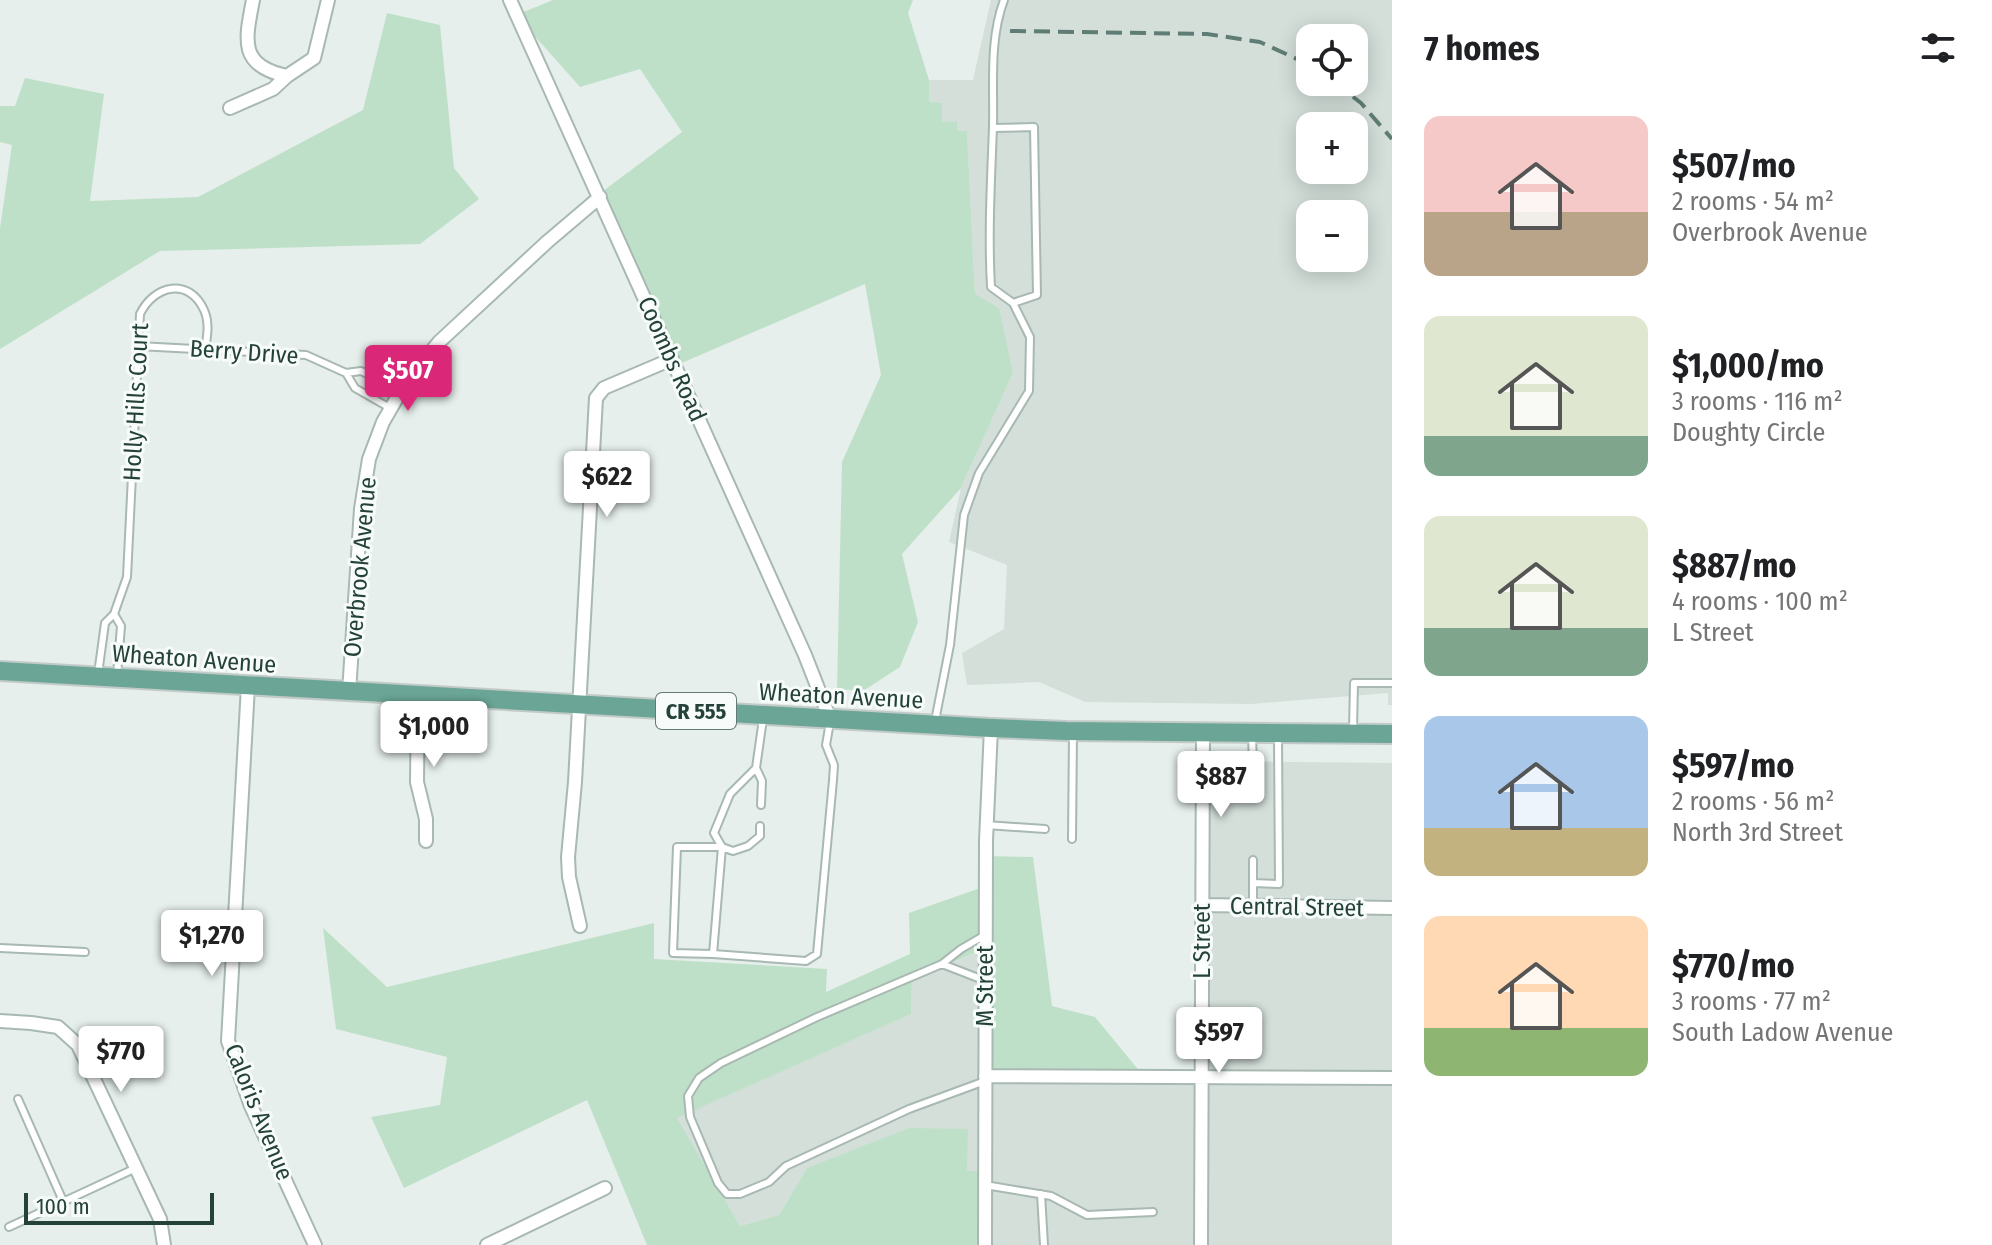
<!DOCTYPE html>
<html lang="en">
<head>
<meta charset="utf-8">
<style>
  :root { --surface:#fff; --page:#f6f6f6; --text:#202124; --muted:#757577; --accent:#db2777 }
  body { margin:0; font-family:"Fira Sans Condensed",sans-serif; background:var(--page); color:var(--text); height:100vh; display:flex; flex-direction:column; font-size:30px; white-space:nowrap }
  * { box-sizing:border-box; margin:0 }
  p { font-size:26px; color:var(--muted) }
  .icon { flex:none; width:44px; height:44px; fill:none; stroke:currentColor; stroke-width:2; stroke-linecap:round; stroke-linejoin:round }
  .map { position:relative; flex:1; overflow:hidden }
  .side { display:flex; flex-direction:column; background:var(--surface); width:600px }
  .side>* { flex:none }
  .buttons { position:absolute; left:1296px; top:24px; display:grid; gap:16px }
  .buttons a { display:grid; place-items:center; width:72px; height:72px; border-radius:16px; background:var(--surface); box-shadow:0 4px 20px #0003; font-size:40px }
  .scale { position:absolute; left:24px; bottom:20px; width:190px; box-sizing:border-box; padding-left:8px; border:4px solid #24423a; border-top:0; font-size:22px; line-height:28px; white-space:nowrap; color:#24423a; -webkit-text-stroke:6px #f7fbf9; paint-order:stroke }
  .price { position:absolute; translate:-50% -68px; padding:0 18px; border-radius:8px; background:#fff; color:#222; font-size:26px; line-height:52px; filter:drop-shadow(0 2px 4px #0008) }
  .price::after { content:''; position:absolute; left:50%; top:48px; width:24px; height:18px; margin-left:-12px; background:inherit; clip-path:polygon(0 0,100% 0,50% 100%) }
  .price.on { background:var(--accent); color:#fff }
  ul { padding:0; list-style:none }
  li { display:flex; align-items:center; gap:24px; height:200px; padding:0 32px }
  li span { display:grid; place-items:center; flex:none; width:224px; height:160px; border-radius:16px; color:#555 }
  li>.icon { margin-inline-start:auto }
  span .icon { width:96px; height:96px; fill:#fffc; stroke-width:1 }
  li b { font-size:34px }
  h2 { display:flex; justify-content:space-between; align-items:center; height:96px; padding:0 32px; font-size:34px }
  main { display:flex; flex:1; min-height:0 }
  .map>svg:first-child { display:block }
  .built { fill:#d4dfda; fill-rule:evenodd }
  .green { fill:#bfe0c8 }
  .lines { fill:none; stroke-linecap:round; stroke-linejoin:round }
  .service-casing { stroke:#a8b8b2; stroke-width:10 }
  .minor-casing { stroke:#a8b8b2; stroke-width:16 }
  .primary-casing { stroke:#c2cac8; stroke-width:22 }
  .service { stroke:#fff; stroke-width:6 }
  .minor { stroke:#fff; stroke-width:12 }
  .primary { stroke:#6aa596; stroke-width:18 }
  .rail { stroke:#5f7d75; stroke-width:4; stroke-dasharray:16 8; stroke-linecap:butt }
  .labels { text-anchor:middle; stroke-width:6; stroke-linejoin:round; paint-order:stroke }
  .shield { fill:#f7fbf9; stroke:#637a73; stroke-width:2 }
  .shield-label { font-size:22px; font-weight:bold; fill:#24423a }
  .street-label { font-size:24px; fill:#24423a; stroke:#f7fbf9 }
</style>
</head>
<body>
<main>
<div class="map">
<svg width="1392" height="1245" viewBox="0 0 1392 1245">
  <rect width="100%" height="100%" fill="#e6efeb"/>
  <!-- built -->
  <path class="built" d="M 991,0 L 1392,0 L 1392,705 L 1388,705 L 1388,693 L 1251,704 L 1085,702 L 1039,682 L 967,685 L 962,653 L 1004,629 L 1007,565 L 949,542 L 961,488 L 1013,373 L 975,295 L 967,132 L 957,131 L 942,122 L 929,103 L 929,80 L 973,80 ZM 1310,38 L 1354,38 L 1354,82 L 1310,82 ZM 1310,126 L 1354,126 L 1354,170 L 1310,170 ZM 1310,214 L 1354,214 L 1354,258 L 1310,258 Z
    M 1205,761 L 1392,763 L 1392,1245 L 985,1245 L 984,1171 L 967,1171 L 967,1129 L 807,1168 L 779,1215 L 740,1226 L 676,1118 L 911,1014 L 912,980 L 985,949 L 984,1069 L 1200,1075 Z"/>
  <!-- green -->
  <path class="green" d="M 553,0 L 913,0 L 908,13 L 929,80 L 929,102 L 942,103 L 942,122 L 957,122 L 957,131 L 967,131 L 975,294 L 999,308 L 1013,373 L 961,488 L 902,554 L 918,622 L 900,667 L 863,691 L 837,689 L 842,462 L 881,375 L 865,284 L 677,365 L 599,194 L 682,132 L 640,69 L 580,87 L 516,15 Z
    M 387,13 L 440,25 L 454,168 L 479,199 L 420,244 L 160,251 L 0,349 L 0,228 L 12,145 L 0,142 L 0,106 L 15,106 L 25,78 L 104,94 L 90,201 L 198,197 L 363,110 Z
    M 987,856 L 1033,857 L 1052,1006 L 1095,1017 L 1141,1073 L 984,1069 L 984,949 L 912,980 L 911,1014 L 677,1118 L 740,1226 L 779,1215 L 807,1168 L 909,1128 L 968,1129 L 967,1171 L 984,1171 L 985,1245 L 647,1245 L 587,1100 L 404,1188 L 371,1117 L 440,1105 L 447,1057 L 336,1029 L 323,928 L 387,987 L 654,923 L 654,959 L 827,969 L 826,992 L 910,954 L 909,913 L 986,886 Z"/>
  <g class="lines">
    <defs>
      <path id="service" d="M 993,128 L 1034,127 L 1037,295 L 1013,303
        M 138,346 L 306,355 L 346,373 L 361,371 L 401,390
        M 346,373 L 355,388 L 390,408
        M 114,614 L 121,626 L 117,676
        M 98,674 L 105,623 L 114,614 L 127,577 L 140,314 C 154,285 189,277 204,310 C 210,323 207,337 205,350
        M 935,721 L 950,645 L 964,515 L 979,473 L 1029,391 L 1030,337 L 1013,303 L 991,287 C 988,234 991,181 993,127 C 994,85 989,40 1004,0
        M 1353,730 L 1354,683 L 1392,683
        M 1252,735 L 1253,767
        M 756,768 L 762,781 L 761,805
        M 986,825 L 1045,829
        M 760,826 L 760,836 L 748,846 L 733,851 L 722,847 L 677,847 L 673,953 L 713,954 L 722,847 L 714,833 L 730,794 L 756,768 L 763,719
        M 1072,839 L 1073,734
        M 1253,883 L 1279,884 L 1278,737
        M 1253,906 L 1253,860
        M 985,935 L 961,949 L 942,964 L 986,981
        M 0,948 L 85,952
        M 713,954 L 806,961 L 817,954 L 833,780 L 834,765 L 826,745 L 830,722
        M 942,964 L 817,1017 L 721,1063 L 699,1078 L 688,1096 L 690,1117 L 718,1183 L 727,1194 L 740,1194 L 769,1182 L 786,1166 L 909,1109 L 985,1081
        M 18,1099 L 63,1201
        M 985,1185 L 1051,1196 L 1087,1215 L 1153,1212
        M 1041,1194 L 1044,1245
        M 9,1227 L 136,1168"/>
      <path id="minor" d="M 253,0 C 245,41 239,66 287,76 L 314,58 L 328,0
        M 510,0 L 805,655 L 830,719
        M 230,108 L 273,89 L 287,76
        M 248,686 L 228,1041 L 251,1106 L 315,1245
        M 349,692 L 361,509 L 369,459 L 383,422 L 406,382 L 439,342 L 547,242 L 600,197
        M 418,696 L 417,782 L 426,819 L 426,841
        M 1202,905 L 1392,908
        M 580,926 L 569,877 L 568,857 L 575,782 L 596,398 L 604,388 L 672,359
        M 0,1021 L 31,1023 L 58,1027 L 78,1045 L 160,1219 L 164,1245
        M 985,1076 L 1392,1078
        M 487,1245 L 605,1188
        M 985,1245 L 986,841 L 991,728
        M 1201,1245 L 1203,732"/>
      <path id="primary" d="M 0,671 L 991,728 L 1066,731 L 1392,734"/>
    </defs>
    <!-- service casing -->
    <use href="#service" class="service-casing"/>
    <!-- minor casing -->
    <use href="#minor" class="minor-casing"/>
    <!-- primary casing -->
    <use href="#primary" class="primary-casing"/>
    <!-- service -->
    <use href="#service" class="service"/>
    <!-- minor -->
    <use href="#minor" class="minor"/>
    <!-- primary -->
    <use href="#primary" class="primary"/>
    <!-- rail -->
    <path class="rail" d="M 1010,31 L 1207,34 L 1260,42 L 1310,65
      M 1334,82 L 1361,103 L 1392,139"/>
  </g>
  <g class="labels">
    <!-- shield labels -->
    <rect class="shield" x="656" y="693" width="80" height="36" rx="6"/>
    <g class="shield-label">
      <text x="696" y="719">CR 555</text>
    </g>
    <!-- street labels -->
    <g class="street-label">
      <text transform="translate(244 352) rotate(4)" y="8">Berry Drive</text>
      <text transform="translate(672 359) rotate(66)" y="8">Coombs Road</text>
      <text transform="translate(136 402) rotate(-87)" y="8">Holly Hills Court</text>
      <text transform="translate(360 567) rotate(-85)" y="8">Overbrook Avenue</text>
      <text transform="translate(194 659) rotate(4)" y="8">Wheaton Avenue</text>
      <text transform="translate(841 696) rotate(3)" y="8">Wheaton Avenue</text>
      <text transform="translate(1297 907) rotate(1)" y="8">Central Street</text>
      <text transform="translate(1202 941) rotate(-90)" y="8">L Street</text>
      <text transform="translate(985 986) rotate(-90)" y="8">M Street</text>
      <text transform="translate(259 1112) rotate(68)" y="8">Caloris Avenue</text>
    </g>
  </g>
</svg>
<div class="buttons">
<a><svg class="icon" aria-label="locate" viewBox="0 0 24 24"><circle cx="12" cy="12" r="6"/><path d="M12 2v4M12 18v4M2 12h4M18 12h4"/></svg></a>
<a>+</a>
<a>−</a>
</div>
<div class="scale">100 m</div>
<b class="price on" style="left:408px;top:413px">$507</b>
<b class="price" style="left:607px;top:519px">$622</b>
<b class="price" style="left:434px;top:769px">$1,000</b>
<b class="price" style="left:1221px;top:819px">$887</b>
<b class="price" style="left:212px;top:978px">$1,270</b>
<b class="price" style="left:1219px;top:1075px">$597</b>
<b class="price" style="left:121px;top:1094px">$770</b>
</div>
<section class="side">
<h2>7 homes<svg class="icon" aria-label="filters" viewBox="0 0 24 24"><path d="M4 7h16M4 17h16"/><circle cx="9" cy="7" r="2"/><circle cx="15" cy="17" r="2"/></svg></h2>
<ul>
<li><span style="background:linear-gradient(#f6c9c9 60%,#b9a48a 0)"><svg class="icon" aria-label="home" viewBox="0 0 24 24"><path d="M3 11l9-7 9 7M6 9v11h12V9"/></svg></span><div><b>$507/mo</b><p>2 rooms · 54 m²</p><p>Overbrook Avenue</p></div></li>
<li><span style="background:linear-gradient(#dfe7d0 75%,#7fa58c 0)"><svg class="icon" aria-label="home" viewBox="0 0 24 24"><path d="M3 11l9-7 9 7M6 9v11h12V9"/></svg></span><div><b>$1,000/mo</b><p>3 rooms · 116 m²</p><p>Doughty Circle</p></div></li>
<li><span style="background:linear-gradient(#dfe7d0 70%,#7fa58c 0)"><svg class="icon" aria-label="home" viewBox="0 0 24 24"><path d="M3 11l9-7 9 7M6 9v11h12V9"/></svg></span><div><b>$887/mo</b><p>4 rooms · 100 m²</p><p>L Street</p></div></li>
<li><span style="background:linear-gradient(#a9c7e8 70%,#c2b280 0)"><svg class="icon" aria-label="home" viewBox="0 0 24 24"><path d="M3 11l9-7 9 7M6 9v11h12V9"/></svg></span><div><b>$597/mo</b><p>2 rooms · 56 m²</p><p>North 3rd Street</p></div></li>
<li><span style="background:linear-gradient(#ffd9b3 70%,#8fb573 0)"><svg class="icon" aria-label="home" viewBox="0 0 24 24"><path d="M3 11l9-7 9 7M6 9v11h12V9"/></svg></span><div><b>$770/mo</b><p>3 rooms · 77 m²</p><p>South Ladow Avenue</p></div></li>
</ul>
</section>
</main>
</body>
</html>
